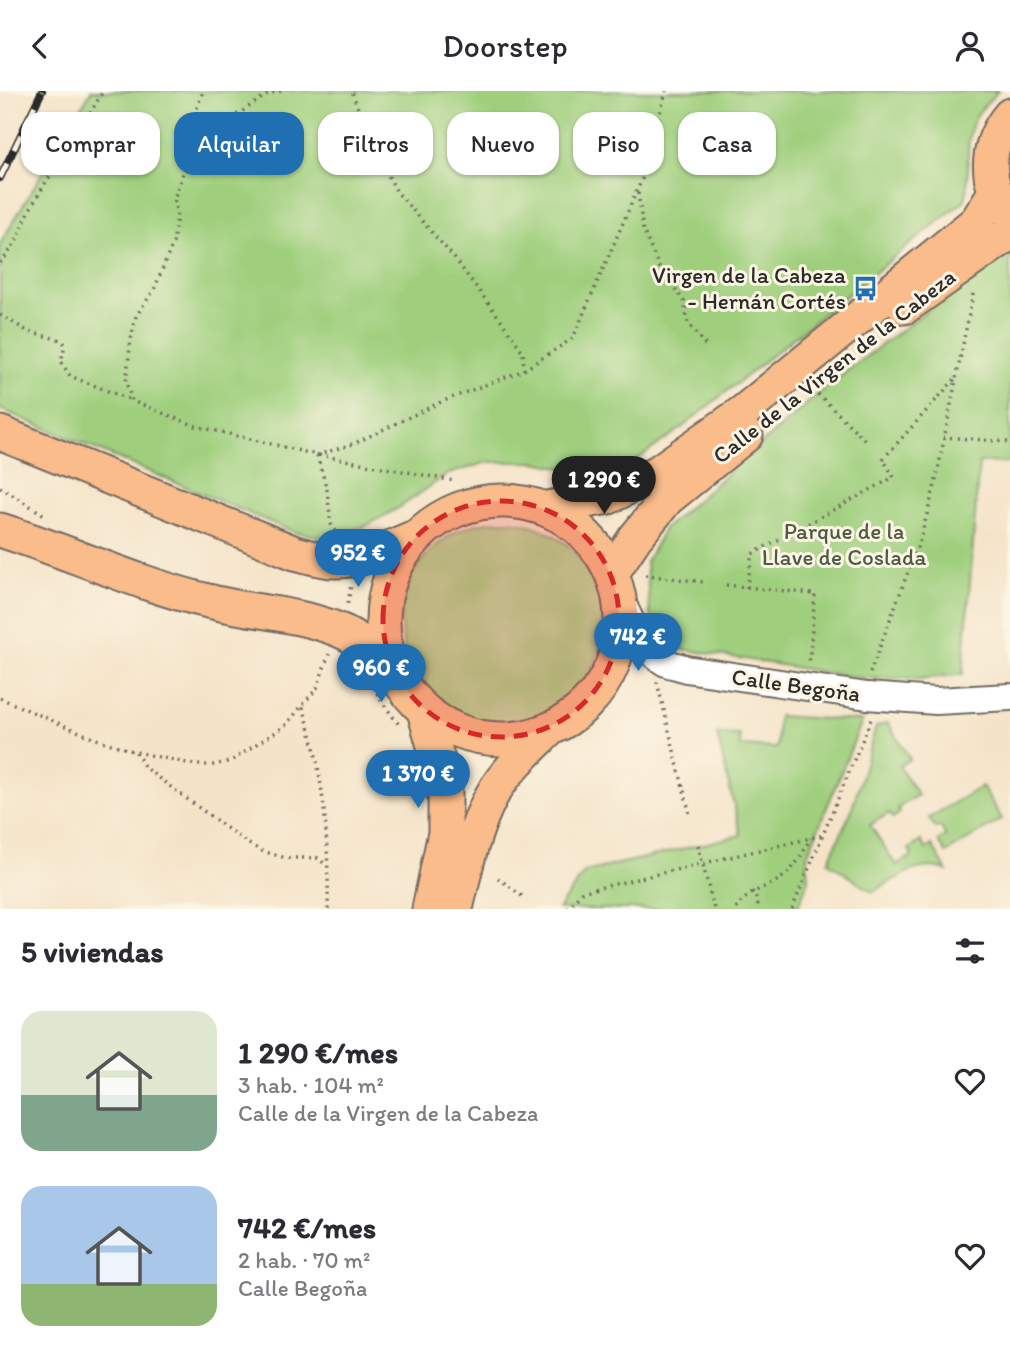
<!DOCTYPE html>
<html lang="es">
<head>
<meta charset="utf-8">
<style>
  :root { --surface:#fff; --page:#f7f7f7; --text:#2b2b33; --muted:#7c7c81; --accent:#1f6fb2 }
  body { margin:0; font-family:Itim,sans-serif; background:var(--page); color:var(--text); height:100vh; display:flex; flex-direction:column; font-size:26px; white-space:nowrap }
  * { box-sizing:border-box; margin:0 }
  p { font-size:23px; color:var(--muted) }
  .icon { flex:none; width:38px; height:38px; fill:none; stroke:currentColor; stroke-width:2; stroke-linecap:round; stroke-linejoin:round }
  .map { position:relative; height:818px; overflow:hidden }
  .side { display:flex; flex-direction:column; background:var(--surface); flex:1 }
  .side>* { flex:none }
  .top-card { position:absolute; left:21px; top:21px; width:970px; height:63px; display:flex; gap:14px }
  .price { position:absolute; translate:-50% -60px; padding:0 16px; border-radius:24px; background:var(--accent); color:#fff; font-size:23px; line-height:46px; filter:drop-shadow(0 2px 4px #0008) }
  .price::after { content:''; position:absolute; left:50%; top:42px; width:21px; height:16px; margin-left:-10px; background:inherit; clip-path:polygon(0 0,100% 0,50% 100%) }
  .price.active { background:#222; color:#fff }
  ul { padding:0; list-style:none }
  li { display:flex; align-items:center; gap:21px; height:175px; padding:0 21px }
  li span { display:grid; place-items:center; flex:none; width:196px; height:140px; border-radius:21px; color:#555 }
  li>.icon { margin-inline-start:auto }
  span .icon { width:84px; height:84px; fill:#fffc; stroke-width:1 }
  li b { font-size:30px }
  h2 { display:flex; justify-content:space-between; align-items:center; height:84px; padding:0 21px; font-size:30px }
  .tag { padding:0 24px; border-radius:21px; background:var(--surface); box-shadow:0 2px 5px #0004; font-size:24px; line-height:63px }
  .tag.active { background:var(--accent); color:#fff }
  header { display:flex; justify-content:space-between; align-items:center; height:91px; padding:0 21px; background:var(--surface); font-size:32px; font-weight:600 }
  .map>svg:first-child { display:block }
  .green { fill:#9fcf7d; stroke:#657d54; stroke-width:2 }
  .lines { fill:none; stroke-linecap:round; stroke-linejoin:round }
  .minor-casing { stroke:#716b62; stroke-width:30 }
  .major-casing { stroke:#716b62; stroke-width:37 }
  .path { stroke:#716b62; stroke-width:3.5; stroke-dasharray:2 5; stroke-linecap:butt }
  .minor { stroke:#fff; stroke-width:26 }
  .major { stroke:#fabc8b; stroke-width:33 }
  .rail-casing { stroke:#2b2b2b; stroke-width:8 }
  .rail { stroke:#fcf5e5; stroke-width:5; stroke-dasharray:16; stroke-linecap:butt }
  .marked { fill:#d62828; fill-opacity:0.2; stroke:#d62828; stroke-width:5; stroke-dasharray:14 9; stroke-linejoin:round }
  .labels { text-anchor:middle; stroke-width:6; stroke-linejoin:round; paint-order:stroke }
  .poi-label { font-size:23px; fill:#2b2b2b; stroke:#fcf5e5; text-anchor:end }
  .street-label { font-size:23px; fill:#2b2b2b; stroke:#fcf5e5 }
  .park-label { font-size:23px; fill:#4e5c44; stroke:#fcf5e5 }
</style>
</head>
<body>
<header><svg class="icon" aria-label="back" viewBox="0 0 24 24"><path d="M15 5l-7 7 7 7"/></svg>Doorstep<svg class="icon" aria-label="person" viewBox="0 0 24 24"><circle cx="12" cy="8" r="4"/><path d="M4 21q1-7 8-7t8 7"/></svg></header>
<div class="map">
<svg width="1010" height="818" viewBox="0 0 1010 818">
  <rect width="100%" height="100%" fill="#fcf5e5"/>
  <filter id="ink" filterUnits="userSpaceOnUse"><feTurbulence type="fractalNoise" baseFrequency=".0143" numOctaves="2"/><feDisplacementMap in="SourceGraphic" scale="14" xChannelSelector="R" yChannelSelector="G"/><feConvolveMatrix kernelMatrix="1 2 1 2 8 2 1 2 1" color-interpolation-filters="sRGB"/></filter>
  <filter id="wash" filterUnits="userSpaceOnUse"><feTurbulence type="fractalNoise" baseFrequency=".00686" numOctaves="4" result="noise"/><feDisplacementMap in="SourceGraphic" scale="28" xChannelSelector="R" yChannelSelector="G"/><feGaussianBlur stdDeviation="1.57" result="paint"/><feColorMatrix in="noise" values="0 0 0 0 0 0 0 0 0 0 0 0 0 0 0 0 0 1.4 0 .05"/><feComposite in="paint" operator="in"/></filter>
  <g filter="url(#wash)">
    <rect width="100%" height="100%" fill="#f4e3c7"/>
    <!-- green -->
    <path class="green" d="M 91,0 L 998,0 C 992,7 985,13 979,21 C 961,45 972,82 965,109 L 680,338 L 620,381 L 591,383 L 536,371 L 488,371 L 448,383 L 400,416 L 364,436 L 324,446 L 294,441 L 0,318 L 0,153 Z
      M 1010,161 L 1010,372 L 979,371 L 963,583 L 920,588 L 862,587 L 681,558 L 672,554 L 650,524 L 646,471 L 664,438 L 825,297 L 929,218 Z
      M401 531a101 101 0 1 1 202 0a101 101 0 1 1-202 0Z
      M 778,625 L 862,630 L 807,765 L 808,791 L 797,818 L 558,818 L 585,781 L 741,744 L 717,643 L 740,644 L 740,655 L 777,657 Z
      M 888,632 L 910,668 L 899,675 L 918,704 L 898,717 L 900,722 L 893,727 L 889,722 L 870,734 L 896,774 L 912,765 L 909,758 L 921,750 L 926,758 L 932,754 L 947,780 C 921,768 895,788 873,801 L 828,771 L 851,721 L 876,636 Z
      M 982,695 L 1002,728 L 946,762 L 938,750 L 946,745 L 940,735 L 936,737 L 929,727 Z"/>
  </g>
  <g filter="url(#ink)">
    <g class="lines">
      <defs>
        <path id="minor" d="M 619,505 C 630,528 641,558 664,571 C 670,574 679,575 686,578 L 867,605 L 936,610 L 1010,606"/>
        <path id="major" d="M 1005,117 C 983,88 987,51 1010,24
          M 905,216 L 1010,142
          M 0,342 L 295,462 C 308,465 322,470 334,470 C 362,471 390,456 415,446
          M383 529a119 119 0 1 1 238 0a119 119 0 1 1-238 0Z
          M 547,417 L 609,406 L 658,381 L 743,321 L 977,130 L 995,101
          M 0,439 C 70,461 137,493 208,510 C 251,521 297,522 339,539 C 357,546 373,559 389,570
          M 612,482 L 635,447 L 667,408 L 746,344
          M 424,620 L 445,693 L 445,742 L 429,818
          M 456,818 C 465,779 473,739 492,704 C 506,679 529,659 550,638"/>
      </defs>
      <!-- minor casing -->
      <use href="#minor" class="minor-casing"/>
      <!-- major casing -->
      <use href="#major" class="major-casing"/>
      <!-- path -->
      <path class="path" d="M 281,0 L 268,3 L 205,45 L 186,73 L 174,108 L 177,125 L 173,152 L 154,199 L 136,225 L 131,248 L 126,291 L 132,310 L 196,335 L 317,364 L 327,399 L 331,433 L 339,444
        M 197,58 L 192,31 L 203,0
        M 638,102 L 643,139 L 659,176 L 684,210 L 688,232 L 706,255
        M 0,172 C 17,155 23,131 34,111 C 56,73 82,38 103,0
        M 0,224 L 29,241 L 61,249 L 65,253 L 61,271 L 70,285 L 131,309
        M 524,279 L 573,247 L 642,88 L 666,0
        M 818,303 L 867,351
        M 943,346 L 1010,351
        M 317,364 L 353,353 L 441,311 L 524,279 L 523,261 L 501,229 L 455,168 L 397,101 L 369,50 L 352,0
        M 319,364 L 454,390
        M 0,396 L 46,425
        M 645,484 L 703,491
        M 726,494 L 815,503 L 809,573
        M 747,497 L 752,463 L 894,386 L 883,368 L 955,288
        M 348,512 L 351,494
        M 870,582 L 920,449 L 935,394 L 974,198
        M 370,590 L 382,611 L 400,635
        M 657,591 L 690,724
        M 0,607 L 93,647 L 136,661 L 196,674 L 214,674 L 231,670 L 285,635 L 317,597 L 329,563
        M 303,616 C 324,680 329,751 328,818
        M 136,661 L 145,677 L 247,752 L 262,760 L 286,767 L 318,767 L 327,775
        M 698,754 L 714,818
        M 498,787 L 526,808
        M 752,800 L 757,809 L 758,818
        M 568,818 L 581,801 L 824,744
        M 736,818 C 746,803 756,800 771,793 C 791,784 802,766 810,747
        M 792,818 L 872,626"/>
      <!-- minor -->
      <use href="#minor" class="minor"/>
      <!-- major -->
      <use href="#major" class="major"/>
      <defs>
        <path id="rail" d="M 0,87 L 42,0"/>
      </defs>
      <!-- rail casing -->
      <use href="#rail" class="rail-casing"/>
      <!-- rail -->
      <use href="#rail" class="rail"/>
    </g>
  </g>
  <!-- marked area -->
  <path class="marked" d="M383 528a118 118 0 1 1 236 0a118 118 0 1 1-236 0Z"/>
  <!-- icons -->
  <defs>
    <symbol id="bus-bare" viewBox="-9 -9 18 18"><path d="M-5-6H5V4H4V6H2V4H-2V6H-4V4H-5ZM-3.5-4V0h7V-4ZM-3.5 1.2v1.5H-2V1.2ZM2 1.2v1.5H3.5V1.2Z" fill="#1f6fb2" stroke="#fcf5e5" stroke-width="2.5" paint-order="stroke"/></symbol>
  </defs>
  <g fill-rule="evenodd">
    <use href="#bus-bare" x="848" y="180" width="35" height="35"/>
  </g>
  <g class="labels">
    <!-- poi labels -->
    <g class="poi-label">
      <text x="846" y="192">Virgen de la Cabeza<tspan x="846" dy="26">- Hernán Cortés</tspan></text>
    </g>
    <!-- street labels -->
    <g class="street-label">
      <text transform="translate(834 275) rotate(-38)" y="8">Calle de la Virgen de la Cabeza</text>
      <text transform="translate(796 594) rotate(8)" y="8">Calle Begoña</text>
    </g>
    <!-- park labels -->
    <g class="park-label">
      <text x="844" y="448">Parque de la<tspan x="844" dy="26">Llave de Coslada</tspan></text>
    </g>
  </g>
</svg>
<b class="price active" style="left:604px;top:425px">1 290 €</b>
<b class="price" style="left:358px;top:498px">952 €</b>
<b class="price" style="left:638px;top:582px">742 €</b>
<b class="price" style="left:381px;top:613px">960 €</b>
<b class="price" style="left:418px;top:719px">1 370 €</b>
<div class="top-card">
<a class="tag">Comprar</a>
<a class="tag active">Alquilar</a>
<a class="tag">Filtros</a>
<a class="tag">Nuevo</a>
<a class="tag">Piso</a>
<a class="tag">Casa</a>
</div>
</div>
<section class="side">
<h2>5 viviendas<svg class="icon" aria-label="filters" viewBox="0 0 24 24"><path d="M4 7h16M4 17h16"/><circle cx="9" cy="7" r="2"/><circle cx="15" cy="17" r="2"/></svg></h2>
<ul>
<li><span style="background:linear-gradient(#dfe7d0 60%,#7fa58c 0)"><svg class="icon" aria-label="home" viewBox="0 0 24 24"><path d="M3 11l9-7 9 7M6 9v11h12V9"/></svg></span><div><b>1 290 €/mes</b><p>3 hab. · 104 m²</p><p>Calle de la Virgen de la Cabeza</p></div><svg class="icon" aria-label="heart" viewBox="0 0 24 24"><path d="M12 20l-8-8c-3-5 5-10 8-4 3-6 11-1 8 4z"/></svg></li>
<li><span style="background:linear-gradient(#a9c7e8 70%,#8fb573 0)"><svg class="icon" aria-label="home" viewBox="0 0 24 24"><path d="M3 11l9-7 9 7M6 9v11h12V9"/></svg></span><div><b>742 €/mes</b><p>2 hab. · 70 m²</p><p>Calle Begoña</p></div><svg class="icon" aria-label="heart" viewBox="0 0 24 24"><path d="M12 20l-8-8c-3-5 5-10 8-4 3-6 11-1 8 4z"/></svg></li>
</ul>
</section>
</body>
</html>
